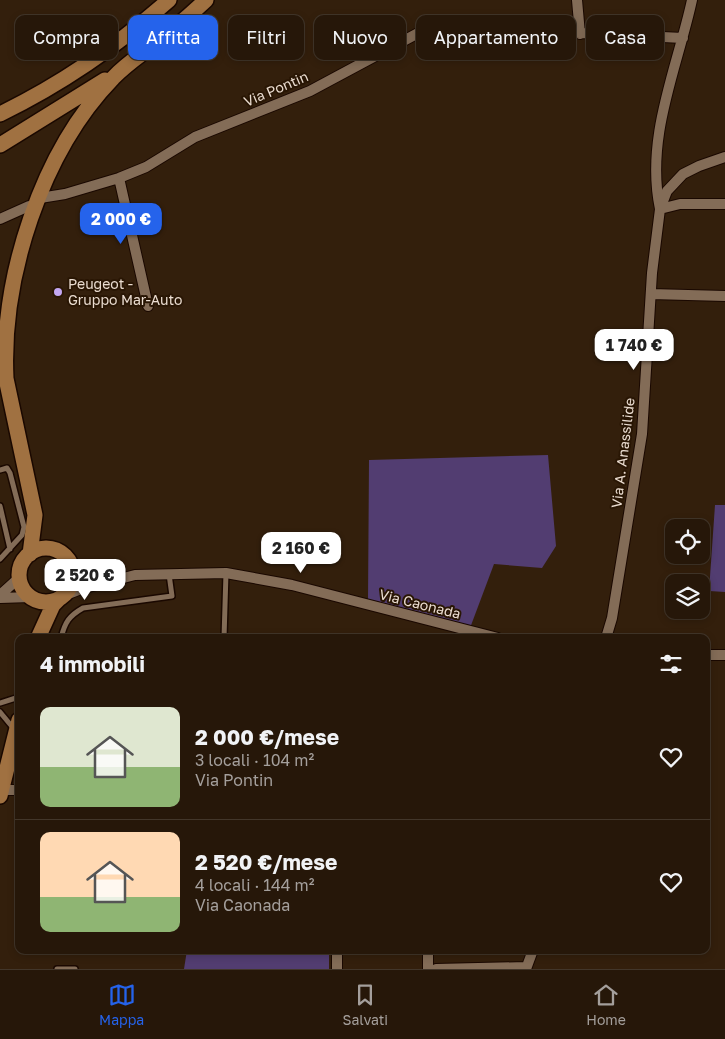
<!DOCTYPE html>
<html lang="it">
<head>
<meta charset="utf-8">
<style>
  :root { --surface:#261709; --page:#322417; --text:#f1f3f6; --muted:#a49f9c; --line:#42362a; --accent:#2563eb }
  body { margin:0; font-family:"Golos Text",sans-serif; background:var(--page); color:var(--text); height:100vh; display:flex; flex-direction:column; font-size:19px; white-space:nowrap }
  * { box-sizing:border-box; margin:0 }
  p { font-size:16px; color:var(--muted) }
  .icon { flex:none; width:28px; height:28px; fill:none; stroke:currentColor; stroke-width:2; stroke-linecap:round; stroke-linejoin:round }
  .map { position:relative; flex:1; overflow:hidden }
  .side { position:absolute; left:15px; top:634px; width:695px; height:320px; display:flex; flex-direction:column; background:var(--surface); border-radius:10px; box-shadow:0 2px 8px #0003,0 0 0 1px var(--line) }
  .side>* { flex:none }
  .guide { position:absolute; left:15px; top:15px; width:695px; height:45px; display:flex; gap:10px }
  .fabs { position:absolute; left:665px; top:519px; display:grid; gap:10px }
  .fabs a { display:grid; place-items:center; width:45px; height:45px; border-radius:10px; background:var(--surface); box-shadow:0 2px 8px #0003,0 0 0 1px var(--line); font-size:25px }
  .price { position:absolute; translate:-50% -42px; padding:0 11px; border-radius:10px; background:#fff; color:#222; font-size:16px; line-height:32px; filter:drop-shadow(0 1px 2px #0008) }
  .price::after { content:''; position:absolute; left:50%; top:30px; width:15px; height:11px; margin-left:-8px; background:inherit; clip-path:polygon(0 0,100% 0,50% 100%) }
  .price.selected { background:var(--accent); color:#fff }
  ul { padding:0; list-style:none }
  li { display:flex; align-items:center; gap:15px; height:125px; padding:0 25px }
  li+li { border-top:1px solid var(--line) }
  li span { display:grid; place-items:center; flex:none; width:140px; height:100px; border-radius:10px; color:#555 }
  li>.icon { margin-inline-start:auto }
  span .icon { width:60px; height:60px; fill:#fffc; stroke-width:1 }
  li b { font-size:21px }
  h2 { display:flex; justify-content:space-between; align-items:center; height:60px; padding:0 25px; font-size:21px }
  .tag { padding:0 18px; border-radius:10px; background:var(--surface); box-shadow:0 2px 8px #0003,0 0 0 1px var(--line); font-size:18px; line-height:45px }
  .tag.selected { background:var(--accent); color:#fff }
  .dock { display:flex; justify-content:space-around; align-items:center; height:70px; border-top:1px solid var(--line); background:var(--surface); font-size:14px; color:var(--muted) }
  .dock a { display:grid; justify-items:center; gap:2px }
  .dock .selected { color:var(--accent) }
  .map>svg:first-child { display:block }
  .green { fill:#523d71 }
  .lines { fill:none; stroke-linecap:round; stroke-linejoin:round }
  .service-casing { stroke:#1a0800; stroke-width:8 }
  .minor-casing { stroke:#1a0800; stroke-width:12 }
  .primary-casing { stroke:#1a0800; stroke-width:18 }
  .service { stroke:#836c57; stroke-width:5 }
  .minor { stroke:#836c57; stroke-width:10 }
  .primary { stroke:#a07141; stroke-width:15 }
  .poi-dot { fill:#c3a7f2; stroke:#291604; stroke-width:2 }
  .labels { text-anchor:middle; stroke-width:4; stroke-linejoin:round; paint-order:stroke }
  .street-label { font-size:14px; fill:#eadcd0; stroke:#291604 }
  .poi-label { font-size:14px; fill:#eadcd0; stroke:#291604; text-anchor:start }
</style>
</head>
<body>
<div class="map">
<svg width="725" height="969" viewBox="0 0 725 969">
  <rect width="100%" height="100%" fill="#331f0c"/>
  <!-- green -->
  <path class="green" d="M 548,455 L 556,546 L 542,568 L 494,564 L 470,628 L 368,600 L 369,460 Z
    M 715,505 L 725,505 L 725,592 L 709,591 Z
    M 187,950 L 329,950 L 329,969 L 184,969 Z"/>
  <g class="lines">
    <defs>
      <path id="service" d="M 0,470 L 7,468 L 10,473 L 24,527 L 22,535 L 0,559
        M 0,506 L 10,549
        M 61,638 C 65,622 69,616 83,608 L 172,596 L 169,574
        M 224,638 L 226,573
        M 0,703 L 19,697
        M 0,712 L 14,729
        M 57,969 L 75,969"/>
      <path id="minor" d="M 577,0 L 580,34
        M 692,0 C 677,69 645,137 660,209 L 680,204 L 725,204
        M 119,178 L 148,306
        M 40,198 L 65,194 L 119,178 L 146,167 L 195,137 L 310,91 L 422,31 L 437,26 L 683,38
        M 0,219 L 29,206 L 36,207
        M 651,294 L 725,296
        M 73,568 L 82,579 L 99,583
        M 0,595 L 20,577
        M 63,596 L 81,589 L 135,575 L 226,573 L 292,585 L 498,638
        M 0,598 L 31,597
        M 606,638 L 612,618 L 642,434 L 652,273 L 660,209 L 667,191 L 683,174 L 699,166 L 725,157
        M 706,655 L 725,655
        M 1,790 L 19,790
        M 337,969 L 337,950
        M 428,969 L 428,950
        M 436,969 L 526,967
        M 526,969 L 533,950"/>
      <path id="primary" d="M 0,114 C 62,84 117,46 169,0
        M 0,145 L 105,80
        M 4,369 L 35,515 L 30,554
        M 6,379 C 1,278 41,152 113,78 C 126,64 142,54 157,42 C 174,29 190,15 206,0
        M19 575a27 27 0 1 1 54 0a27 27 0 1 1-54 0Z
        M 38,638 L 53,605 L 61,597
        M 0,796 L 19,720"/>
    </defs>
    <!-- service casing -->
    <use href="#service" class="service-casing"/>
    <!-- minor casing -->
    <use href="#minor" class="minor-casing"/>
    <!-- primary casing -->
    <use href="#primary" class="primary-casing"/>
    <!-- service -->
    <use href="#service" class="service"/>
    <!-- minor -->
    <use href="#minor" class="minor"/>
    <!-- primary -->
    <use href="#primary" class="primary"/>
  </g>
  <!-- markers -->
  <circle class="poi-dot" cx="58" cy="292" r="5"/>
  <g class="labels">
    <!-- street labels -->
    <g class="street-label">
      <text transform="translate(276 89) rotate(-23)" y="5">Via Pontin</text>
      <text transform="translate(623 453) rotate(-83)" y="5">Via A. Anassilide</text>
      <text transform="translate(420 604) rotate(14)" y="5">Via Caonada</text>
    </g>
    <!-- poi labels -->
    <g class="poi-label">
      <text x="68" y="289">Peugeot -<tspan x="68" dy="16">Gruppo Mar-Auto</tspan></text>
    </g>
  </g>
</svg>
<div class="fabs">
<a><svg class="icon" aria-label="locate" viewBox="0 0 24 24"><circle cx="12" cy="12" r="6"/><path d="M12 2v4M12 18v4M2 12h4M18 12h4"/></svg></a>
<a><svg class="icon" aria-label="layers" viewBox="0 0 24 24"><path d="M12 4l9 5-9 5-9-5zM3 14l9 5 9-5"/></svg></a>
</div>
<b class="price selected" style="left:121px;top:245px">2 000 €</b>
<b class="price" style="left:634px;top:371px">1 740 €</b>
<b class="price" style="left:301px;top:574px">2 160 €</b>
<b class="price" style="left:85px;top:601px">2 520 €</b>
<div class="guide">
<a class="tag">Compra</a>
<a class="tag selected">Affitta</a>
<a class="tag">Filtri</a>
<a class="tag">Nuovo</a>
<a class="tag">Appartamento</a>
<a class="tag">Casa</a>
</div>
<section class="side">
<h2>4 immobili<svg class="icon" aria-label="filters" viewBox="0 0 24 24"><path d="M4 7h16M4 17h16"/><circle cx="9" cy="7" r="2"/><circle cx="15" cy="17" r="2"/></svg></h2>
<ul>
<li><span style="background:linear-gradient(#dfe7d0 60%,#8fb573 0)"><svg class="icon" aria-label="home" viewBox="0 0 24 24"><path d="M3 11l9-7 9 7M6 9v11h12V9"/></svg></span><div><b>2 000 €/mese</b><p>3 locali · 104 m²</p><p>Via Pontin</p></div><svg class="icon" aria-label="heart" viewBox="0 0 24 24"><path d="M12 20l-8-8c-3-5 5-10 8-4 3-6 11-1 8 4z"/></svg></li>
<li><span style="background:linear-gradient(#ffd9b3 65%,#8fb573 0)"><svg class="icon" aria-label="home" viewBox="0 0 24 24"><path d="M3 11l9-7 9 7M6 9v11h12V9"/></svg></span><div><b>2 520 €/mese</b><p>4 locali · 144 m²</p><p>Via Caonada</p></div><svg class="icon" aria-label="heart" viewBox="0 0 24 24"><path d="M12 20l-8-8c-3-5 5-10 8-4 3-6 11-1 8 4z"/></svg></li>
</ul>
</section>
</div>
<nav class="dock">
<a class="selected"><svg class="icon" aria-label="map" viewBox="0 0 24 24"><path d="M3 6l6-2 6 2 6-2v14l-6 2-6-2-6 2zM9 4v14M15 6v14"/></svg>Mappa</a>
<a><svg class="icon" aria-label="saved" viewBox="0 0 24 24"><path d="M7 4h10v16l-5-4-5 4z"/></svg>Salvati</a>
<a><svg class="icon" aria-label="home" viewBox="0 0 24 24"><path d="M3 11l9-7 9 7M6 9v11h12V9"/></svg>Home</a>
</nav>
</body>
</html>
